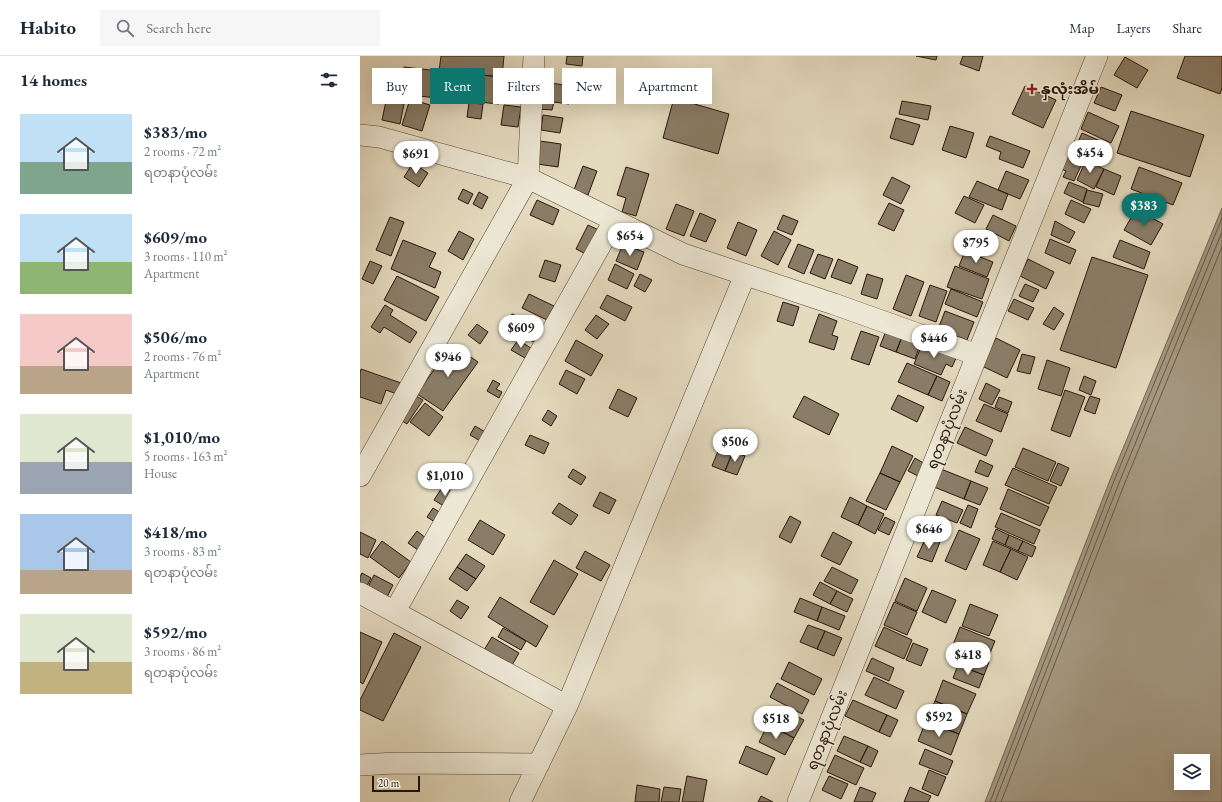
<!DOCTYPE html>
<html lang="en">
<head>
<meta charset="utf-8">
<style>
  :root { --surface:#fff; --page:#f6f6f7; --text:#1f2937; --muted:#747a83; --line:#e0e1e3; --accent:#0f766e }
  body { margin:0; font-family:"EB Garamond","Noto Sans Myanmar",serif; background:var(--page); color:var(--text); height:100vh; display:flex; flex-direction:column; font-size:15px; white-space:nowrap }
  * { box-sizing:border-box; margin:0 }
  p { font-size:13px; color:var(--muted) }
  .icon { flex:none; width:22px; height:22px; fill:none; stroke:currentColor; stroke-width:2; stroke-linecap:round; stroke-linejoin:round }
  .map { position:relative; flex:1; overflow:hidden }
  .drawer { display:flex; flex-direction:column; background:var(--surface); width:360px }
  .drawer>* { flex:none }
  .hud { position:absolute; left:12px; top:12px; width:380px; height:36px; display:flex; gap:8px }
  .buttons { position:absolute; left:814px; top:698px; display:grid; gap:8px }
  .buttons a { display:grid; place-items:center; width:36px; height:36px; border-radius:0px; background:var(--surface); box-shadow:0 4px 16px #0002; font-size:20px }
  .scale { position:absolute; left:12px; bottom:10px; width:48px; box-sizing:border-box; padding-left:4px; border:2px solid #28180a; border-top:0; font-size:11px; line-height:14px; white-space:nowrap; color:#28180a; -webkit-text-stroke:3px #ede7d5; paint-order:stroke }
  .price { position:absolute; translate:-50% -34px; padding:0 9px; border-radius:14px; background:#fff; color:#222; font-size:13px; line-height:26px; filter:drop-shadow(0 1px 2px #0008) }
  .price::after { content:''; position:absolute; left:50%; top:24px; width:12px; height:9px; margin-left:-6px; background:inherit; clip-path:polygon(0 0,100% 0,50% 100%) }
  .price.selected { background:var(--accent); color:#fff }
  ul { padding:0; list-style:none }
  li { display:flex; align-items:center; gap:12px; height:100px; padding:0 20px }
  li span { display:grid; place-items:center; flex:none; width:112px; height:80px; border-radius:0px; color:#555 }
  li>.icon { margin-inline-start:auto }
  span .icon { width:48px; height:48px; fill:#fffc; stroke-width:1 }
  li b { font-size:17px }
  h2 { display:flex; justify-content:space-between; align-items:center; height:48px; padding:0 20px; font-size:17px }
  .chip { padding:0 14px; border-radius:0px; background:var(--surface); box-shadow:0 4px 16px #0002; font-size:14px; line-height:36px }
  .chip.selected { background:var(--accent); color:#fff }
  header { display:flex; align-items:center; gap:24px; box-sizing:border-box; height:56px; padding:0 20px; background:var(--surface); border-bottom:1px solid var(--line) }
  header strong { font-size:19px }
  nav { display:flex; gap:22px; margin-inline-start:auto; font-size:14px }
  .search { width:280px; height:36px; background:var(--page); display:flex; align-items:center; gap:10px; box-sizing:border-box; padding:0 14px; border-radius:0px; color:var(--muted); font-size:15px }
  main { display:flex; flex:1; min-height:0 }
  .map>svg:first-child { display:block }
  .water { fill:#a49881; stroke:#726551; fill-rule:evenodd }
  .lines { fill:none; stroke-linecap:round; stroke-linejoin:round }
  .shore { stroke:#665846; stroke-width:1 }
  .building { fill:#8a7d68; stroke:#28180a }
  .minor-casing { stroke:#574837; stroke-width:22 }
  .minor { stroke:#ede7d5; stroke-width:21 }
  .poi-dot { fill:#8f2418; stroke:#ede7d5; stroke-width:1.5 }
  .labels { text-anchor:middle; stroke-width:3; stroke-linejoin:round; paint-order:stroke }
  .poi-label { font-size:15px; font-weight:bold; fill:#28180a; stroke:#ede7d5; text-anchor:start }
  .street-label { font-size:15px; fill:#28180a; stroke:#ede7d5 }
</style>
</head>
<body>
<header>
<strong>Habito</strong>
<div class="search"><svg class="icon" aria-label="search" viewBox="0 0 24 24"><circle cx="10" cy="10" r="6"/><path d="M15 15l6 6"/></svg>Search here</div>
<nav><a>Map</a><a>Layers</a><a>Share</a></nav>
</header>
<main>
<section class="drawer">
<h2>14 homes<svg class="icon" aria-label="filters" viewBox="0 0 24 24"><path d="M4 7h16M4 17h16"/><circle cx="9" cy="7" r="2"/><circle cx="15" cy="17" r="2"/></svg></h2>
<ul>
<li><span style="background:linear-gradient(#bfe0f5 60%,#7fa58c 0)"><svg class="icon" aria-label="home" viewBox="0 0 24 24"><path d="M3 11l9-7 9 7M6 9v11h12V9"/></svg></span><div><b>$383/mo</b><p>2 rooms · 72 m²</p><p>ရတနာပုံလမ်း</p></div></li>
<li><span style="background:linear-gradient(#bfe0f5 60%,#8fb573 0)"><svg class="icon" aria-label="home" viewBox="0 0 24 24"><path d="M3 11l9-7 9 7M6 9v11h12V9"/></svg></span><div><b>$609/mo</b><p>3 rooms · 110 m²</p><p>Apartment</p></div></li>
<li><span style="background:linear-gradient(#f6c9c9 65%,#b9a48a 0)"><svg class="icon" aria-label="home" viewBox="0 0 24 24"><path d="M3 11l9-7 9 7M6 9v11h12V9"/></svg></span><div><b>$506/mo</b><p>2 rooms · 76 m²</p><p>Apartment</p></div></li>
<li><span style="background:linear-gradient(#dfe7d0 60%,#9aa5b1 0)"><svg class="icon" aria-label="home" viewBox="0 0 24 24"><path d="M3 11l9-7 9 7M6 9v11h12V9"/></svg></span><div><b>$1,010/mo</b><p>5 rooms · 163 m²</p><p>House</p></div></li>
<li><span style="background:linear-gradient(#a9c7e8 70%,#b9a48a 0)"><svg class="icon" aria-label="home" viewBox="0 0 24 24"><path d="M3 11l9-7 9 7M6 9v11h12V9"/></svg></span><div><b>$418/mo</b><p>3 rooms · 83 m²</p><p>ရတနာပုံလမ်း</p></div></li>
<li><span style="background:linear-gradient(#dfe7d0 60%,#c2b280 0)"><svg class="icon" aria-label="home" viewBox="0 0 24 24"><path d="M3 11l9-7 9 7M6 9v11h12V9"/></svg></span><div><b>$592/mo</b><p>3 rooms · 86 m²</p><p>ရတနာပုံလမ်း</p></div></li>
</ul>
</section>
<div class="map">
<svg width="862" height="746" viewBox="0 0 862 746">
  <rect width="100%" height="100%" fill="#e4dabe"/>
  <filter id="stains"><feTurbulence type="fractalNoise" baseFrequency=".005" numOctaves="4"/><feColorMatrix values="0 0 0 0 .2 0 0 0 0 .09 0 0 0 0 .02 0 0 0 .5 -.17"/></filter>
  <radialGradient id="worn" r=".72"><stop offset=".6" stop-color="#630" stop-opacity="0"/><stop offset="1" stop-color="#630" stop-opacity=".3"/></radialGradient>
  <!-- water -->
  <path class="water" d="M 862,152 L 862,746 L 625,746 L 750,424 ZM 821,705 L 843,705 L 843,727 L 821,727 Z"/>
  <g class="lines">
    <!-- shore -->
    <path class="shore" d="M 630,746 L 754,425 L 862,162
      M 635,746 L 759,427 L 862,176
      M 641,746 L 764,429 L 862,191"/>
  </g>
  <!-- building -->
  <path class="building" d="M 81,0 L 144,0 L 142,21 L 79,15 Z
    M 207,0 L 223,0 L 222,10 L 206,8 Z
    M 556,0 L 577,0 L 576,4 Z
    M 603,0 L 623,0 L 619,15 L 600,8 Z
    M 825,0 L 862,0 L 862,32 L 860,38 L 817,22 Z
    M 765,1 L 788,14 L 777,32 L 754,19 Z
    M 44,11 L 79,15 L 77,42 L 41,38 Z
    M 79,15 L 142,21 L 139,48 L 77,42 Z
    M 183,26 L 212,30 L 209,48 L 194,46 L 192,54 L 179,53 Z
    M 665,30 L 696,44 L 683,72 L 652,58 Z
    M 741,31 L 762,39 L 755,55 L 734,47 Z
    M 314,42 L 369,58 L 358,98 L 303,82 Z
    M 50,43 L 70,49 L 62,75 L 42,69 Z
    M 26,45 L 44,48 L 40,68 L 22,64 Z
    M 542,45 L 571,50 L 568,64 L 539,58 Z
    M 109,47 L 123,48 L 121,63 L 107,61 Z
    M 144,49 L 161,51 L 158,71 L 141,69 Z
    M 771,55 L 844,79 L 830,121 L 757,97 Z
    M 728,56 L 759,70 L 751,87 L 721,73 Z
    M 183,59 L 203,62 L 200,77 L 181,74 Z
    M 536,62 L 560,69 L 553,89 L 530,82 Z
    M 590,70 L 614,77 L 606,102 L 582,94 Z
    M 722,77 L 745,87 L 737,105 L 714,95 Z
    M 630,80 L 670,95 L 663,112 L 639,103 L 641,96 L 626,90 Z
    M 180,85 L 201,88 L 198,111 L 177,108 Z
    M 707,93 L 725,101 L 714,125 L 703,121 L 706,115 L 699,112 Z
    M 726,104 L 744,113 L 734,133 L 717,124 Z
    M 53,107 L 68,117 L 59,131 L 44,121 Z
    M 223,110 L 237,115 L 228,139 L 214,134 Z
    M 266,111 L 289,118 L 276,160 L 262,156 L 266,142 L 257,139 Z
    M 779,111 L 822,127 L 813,149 L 771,133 Z
    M 744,113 L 761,120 L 754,139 L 736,131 Z
    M 646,115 L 669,124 L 660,143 L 638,134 Z
    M 532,121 L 550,130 L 541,148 L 523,139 Z
    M 617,125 L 648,138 L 642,154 L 609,141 Z
    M 709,126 L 727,133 L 723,146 L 704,137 Z
    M 103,133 L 113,138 L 108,148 L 98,143 Z
    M 727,134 L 743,138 L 739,151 L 723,147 Z
    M 119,136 L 128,141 L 122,153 L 113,148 Z
    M 604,140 L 624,149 L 615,167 L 595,157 Z
    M 177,144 L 199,154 L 193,169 L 170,159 Z
    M 711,144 L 731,153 L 724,167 L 705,158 Z
    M 529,147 L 544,154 L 534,175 L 518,168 Z
    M 316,148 L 334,155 L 324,180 L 306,173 Z
    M 776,153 L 803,168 L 791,189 L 764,174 Z
    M 340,157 L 356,164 L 346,186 L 330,180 Z
    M 423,159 L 438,165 L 432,179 L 417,173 Z
    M 633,159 L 656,170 L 649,185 L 626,173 Z
    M 30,161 L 44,166 L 31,200 L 16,194 Z
    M 695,165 L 715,176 L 709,187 L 691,179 Z
    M 378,166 L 397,174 L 386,200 L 367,192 Z
    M 228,169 L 243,176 L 230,200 L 216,193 Z
    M 99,175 L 114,183 L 103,204 L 88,195 Z
    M 414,175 L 431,184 L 418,209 L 401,200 Z
    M 690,183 L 716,194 L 710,208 L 685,197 Z
    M 43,184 L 76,197 L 69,211 L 81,216 L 75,232 L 31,213 Z
    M 760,184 L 790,196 L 784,213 L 753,201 Z
    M 263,188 L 284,196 L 277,214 L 256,205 Z
    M 438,188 L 454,194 L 444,218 L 428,211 Z
    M 605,195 L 633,206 L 627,221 L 599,210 Z
    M 458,198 L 473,203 L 465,223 L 450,217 Z
    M 732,201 L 788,219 L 756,312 L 700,294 Z
    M 478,203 L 498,211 L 491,228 L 471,221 Z
    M 668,203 L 694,216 L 686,233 L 660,220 Z
    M 185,204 L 201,209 L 195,226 L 179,221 Z
    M 10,205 L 22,210 L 13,228 L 2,223 Z
    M 255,208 L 274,218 L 267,233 L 248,224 Z
    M 595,210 L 629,223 L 622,243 L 587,231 Z
    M 280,218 L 292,224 L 285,236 L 274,230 Z
    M 507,218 L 523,223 L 517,243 L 501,238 Z
    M 546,219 L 564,226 L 551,260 L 533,253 Z
    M 37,220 L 79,241 L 66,265 L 24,244 Z
    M 665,228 L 679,234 L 673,246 L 659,240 Z
    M 570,229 L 587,235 L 576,266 L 559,260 Z
    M 591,233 L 623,246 L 617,261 L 585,248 Z
    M 169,238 L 194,250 L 187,264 L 162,252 Z
    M 247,239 L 272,251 L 265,265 L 240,252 Z
    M 654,243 L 674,252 L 668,264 L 648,255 Z
    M 423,246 L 439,251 L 433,270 L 417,265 Z
    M 25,249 L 33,254 L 30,259 L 57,276 L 50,287 L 24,271 L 20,277 L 11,271 Z
    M 694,251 L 704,258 L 694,274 L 683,268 Z
    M 585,255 L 614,266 L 607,284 L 578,273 Z
    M 152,258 L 181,271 L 174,286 L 145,273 Z
    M 459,258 L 477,265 L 472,279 L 478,281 L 474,294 L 449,286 Z
    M 236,259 L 249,268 L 237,283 L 225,274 Z
    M 117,268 L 128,276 L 120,288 L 108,279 Z
    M 528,270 L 544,276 L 536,296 L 520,290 Z
    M 501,275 L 519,281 L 509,309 L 491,303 Z
    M 544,276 L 562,283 L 555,303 L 536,296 Z
    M 636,282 L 660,294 L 647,322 L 622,310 Z
    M 158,284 L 171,292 L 165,302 L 151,294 Z
    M 216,284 L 243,299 L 231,320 L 205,305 Z
    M 563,286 L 597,300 L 592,311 L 586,308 L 581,319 L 554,308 Z
    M 92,288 L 118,306 L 83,355 L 57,338 Z
    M 662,298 L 675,301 L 670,318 L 657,315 Z
    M 687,304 L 710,312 L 701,340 L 678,333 Z
    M 547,307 L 577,320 L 568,339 L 538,326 Z
    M 1,313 L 41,327 L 37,338 L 26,334 L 21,348 L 0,341 L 0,317 Z
    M 206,314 L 225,323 L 217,338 L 199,328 Z
    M 577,320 L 590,326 L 582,345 L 568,339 Z
    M 724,320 L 736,325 L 731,339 L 719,334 Z
    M 133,324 L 140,328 L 136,333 L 142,336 L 139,342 L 127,335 Z
    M 626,327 L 640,334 L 632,349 L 619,343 Z
    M 258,333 L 277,342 L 268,361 L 249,352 Z
    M 705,334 L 725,341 L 710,381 L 691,374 Z
    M 51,337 L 63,344 L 47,368 L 36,361 Z
    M 538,339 L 564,351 L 557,366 L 531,353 Z
    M 444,340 L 479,358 L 469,379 L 433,361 Z
    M 730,340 L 740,343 L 735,358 L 724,354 Z
    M 639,341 L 652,346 L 648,357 L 635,351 Z
    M 65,347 L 83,361 L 69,380 L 50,366 Z
    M 624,348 L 648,358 L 641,376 L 616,365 Z
    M 188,354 L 197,360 L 191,370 L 182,364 Z
    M 115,370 L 127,377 L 122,386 L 110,379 Z
    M 605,371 L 633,384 L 626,400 L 597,387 Z
    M 170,379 L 189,387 L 184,398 L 165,389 Z
    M 360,390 L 373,395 L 365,415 L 352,410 Z
    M 532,390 L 553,400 L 540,426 L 520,417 Z
    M 663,392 L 696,406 L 688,425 L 655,411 Z
    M 373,395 L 385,400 L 377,419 L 365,415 Z
    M 555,402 L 565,408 L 558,420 L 548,415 Z
    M 620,404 L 633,410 L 628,421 L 615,416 Z
    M 698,407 L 709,412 L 701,430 L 690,425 Z
    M 653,412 L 697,431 L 689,448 L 645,429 Z
    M 213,413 L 226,421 L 221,429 L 208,421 Z
    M 581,413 L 611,425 L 604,443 L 574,431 Z
    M 520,417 L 540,426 L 526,454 L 506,445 Z
    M 611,425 L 628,432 L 620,449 L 604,443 Z
    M 83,430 L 96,439 L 87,452 L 74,444 Z
    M 648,433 L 689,451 L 680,470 L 640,453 Z
    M 240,436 L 256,444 L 249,458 L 233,450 Z
    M 490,441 L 507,450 L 498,469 L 481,461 Z
    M 582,445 L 603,454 L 597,467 L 576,459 Z
    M 199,447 L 218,459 L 211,469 L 192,457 Z
    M 608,449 L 618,453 L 611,472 L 600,467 Z
    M 507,450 L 524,458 L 515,478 L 498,469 Z
    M 73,452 L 84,459 L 78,468 L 67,461 Z
    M 641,457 L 680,474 L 674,488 L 635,471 Z
    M 430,460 L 441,466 L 431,487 L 419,481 Z
    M 574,460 L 588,466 L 580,486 L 566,481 Z
    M 525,461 L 535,466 L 529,479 L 518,474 Z
    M 120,464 L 145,479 L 133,499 L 108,484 Z
    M 636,473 L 649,479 L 645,489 L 632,483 Z
    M 599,474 L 620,483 L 606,514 L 585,505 Z
    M 57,475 L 67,483 L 58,494 L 48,487 Z
    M 0,476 L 16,484 L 8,502 L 0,498 Z
    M 473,476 L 492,486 L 480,509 L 461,500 Z
    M 649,479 L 663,485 L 658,495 L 645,489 Z
    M 566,481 L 580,486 L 572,506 L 557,501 Z
    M 22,485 L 51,506 L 39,522 L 10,501 Z
    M 633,485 L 651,493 L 640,516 L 623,509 Z
    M 663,485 L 676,491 L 672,501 L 658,495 Z
    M 651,493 L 668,501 L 657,524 L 640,516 Z
    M 225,495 L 250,509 L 241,525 L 216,512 Z
    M 106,498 L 125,510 L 116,523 L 97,511 Z
    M 194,504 L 218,518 L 194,559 L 170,546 Z
    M 97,511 L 116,523 L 107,535 L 89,523 Z
    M 472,511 L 498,524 L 491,538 L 464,525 Z
    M 2,517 L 11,522 L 6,532 L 0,529 L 0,521 Z
    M 14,519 L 33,529 L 26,543 L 7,533 Z
    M 545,522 L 567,532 L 557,555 L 535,545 Z
    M 460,526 L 477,535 L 470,548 L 453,539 Z
    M 572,534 L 596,544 L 586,567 L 562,556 Z
    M 477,535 L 493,543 L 487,556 L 470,548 Z
    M 140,541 L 188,570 L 176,591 L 128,561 Z
    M 440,542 L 462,551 L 457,565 L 434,556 Z
    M 97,544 L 109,551 L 101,563 L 90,555 Z
    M 534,546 L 557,556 L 547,579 L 524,569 Z
    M 610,548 L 638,559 L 629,580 L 602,570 Z
    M 462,551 L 485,560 L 479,574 L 457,565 Z
    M 448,569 L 465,575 L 457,593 L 440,586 Z
    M 524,571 L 552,584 L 544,603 L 515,590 Z
    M 600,571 L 635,585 L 628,602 L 593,589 Z
    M 143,572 L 166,585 L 161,594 L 138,581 Z
    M 465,575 L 482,582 L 474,600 L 457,593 Z
    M 0,576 L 22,586 L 3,628 L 0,626 Z
    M 34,577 L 61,591 L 23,665 L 0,654 L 0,644 Z
    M 132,581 L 159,597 L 151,611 L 124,594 Z
    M 553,587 L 568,593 L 561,610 L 546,604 Z
    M 604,596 L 629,606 L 624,619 L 598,609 Z
    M 512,602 L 534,612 L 529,625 L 506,615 Z
    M 429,606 L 462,623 L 454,639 L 421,623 Z
    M 598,609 L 624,619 L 619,632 L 593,622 Z
    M 514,621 L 544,635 L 536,653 L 505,639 Z
    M 583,624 L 616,638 L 607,658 L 575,645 Z
    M 417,627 L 449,644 L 442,658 L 410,641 Z
    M 493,644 L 527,659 L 519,676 L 485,660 Z
    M 575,645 L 607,658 L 599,678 L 566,665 Z
    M 418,651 L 444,664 L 434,682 L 408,668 Z
    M 527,659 L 538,664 L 530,681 L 519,676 Z
    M 566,665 L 599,678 L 591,699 L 558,685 Z
    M 408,668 L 434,682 L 425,699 L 399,686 Z
    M 484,680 L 508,690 L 500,706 L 477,695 Z
    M 386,690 L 415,702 L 407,719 L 379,707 Z
    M 508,690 L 518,695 L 511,711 L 500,706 Z
    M 565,693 L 593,705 L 587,719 L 559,708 Z
    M 475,699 L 504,712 L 496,729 L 467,716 Z
    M 569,714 L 586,721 L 578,740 L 562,733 Z
    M 327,720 L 347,724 L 343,746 L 322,746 Z
    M 469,720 L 488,728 L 481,743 L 462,734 Z
    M 277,729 L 300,733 L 299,746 L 275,746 Z
    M 304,731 L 321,733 L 319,746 L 301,746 Z
    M 500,731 L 516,737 L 512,746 L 494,746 Z
    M 550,731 L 571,740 L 568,746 L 544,746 Z
    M 401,740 L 413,746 L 398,746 Z"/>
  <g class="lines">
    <defs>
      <path id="minor" d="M 0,79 L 19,81 L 168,122 L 323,198 L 474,248 L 617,299
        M 0,420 L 168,122 L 174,0
        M 0,537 L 207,650
        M 35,555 L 254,165
        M 0,709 L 35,707 L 179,708
        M 160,746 L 207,650 L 385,219
        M 438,746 L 737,0"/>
    </defs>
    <!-- minor casing -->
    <use href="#minor" class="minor-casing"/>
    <!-- minor -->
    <use href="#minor" class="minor"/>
  </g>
  <!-- markers -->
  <path class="poi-dot" d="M670 27h4v4h4v4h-4v4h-4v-4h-4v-4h4z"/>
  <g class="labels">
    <!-- poi labels -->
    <g class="poi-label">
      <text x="681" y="38">နှလုံးအိမ်</text>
    </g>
    <!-- street labels -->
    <g class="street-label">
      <text transform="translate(587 373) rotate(-68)" y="5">ရတနာပုံလမ်း</text>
      <text transform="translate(467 674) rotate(-68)" y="5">ရတနာပုံလမ်း</text>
    </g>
  </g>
  <rect width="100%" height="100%" filter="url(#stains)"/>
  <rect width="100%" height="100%" fill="url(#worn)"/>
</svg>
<div class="buttons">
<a><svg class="icon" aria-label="layers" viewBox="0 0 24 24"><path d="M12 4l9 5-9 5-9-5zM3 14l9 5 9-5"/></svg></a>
</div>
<div class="scale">20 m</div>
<b class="price" style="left:730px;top:118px">$454</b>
<b class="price" style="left:56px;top:119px">$691</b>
<b class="price selected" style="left:784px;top:171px">$383</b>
<b class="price" style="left:270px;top:201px">$654</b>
<b class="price" style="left:616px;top:208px">$795</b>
<b class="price" style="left:161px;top:293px">$609</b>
<b class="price" style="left:574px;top:303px">$446</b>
<b class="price" style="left:88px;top:322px">$946</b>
<b class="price" style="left:375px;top:407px">$506</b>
<b class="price" style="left:85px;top:441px">$1,010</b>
<b class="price" style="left:569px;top:494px">$646</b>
<b class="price" style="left:608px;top:620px">$418</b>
<b class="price" style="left:579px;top:682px">$592</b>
<b class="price" style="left:416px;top:684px">$518</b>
<div class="hud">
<a class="chip">Buy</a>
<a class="chip selected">Rent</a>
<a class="chip">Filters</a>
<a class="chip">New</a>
<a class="chip">Apartment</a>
</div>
</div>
</main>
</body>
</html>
